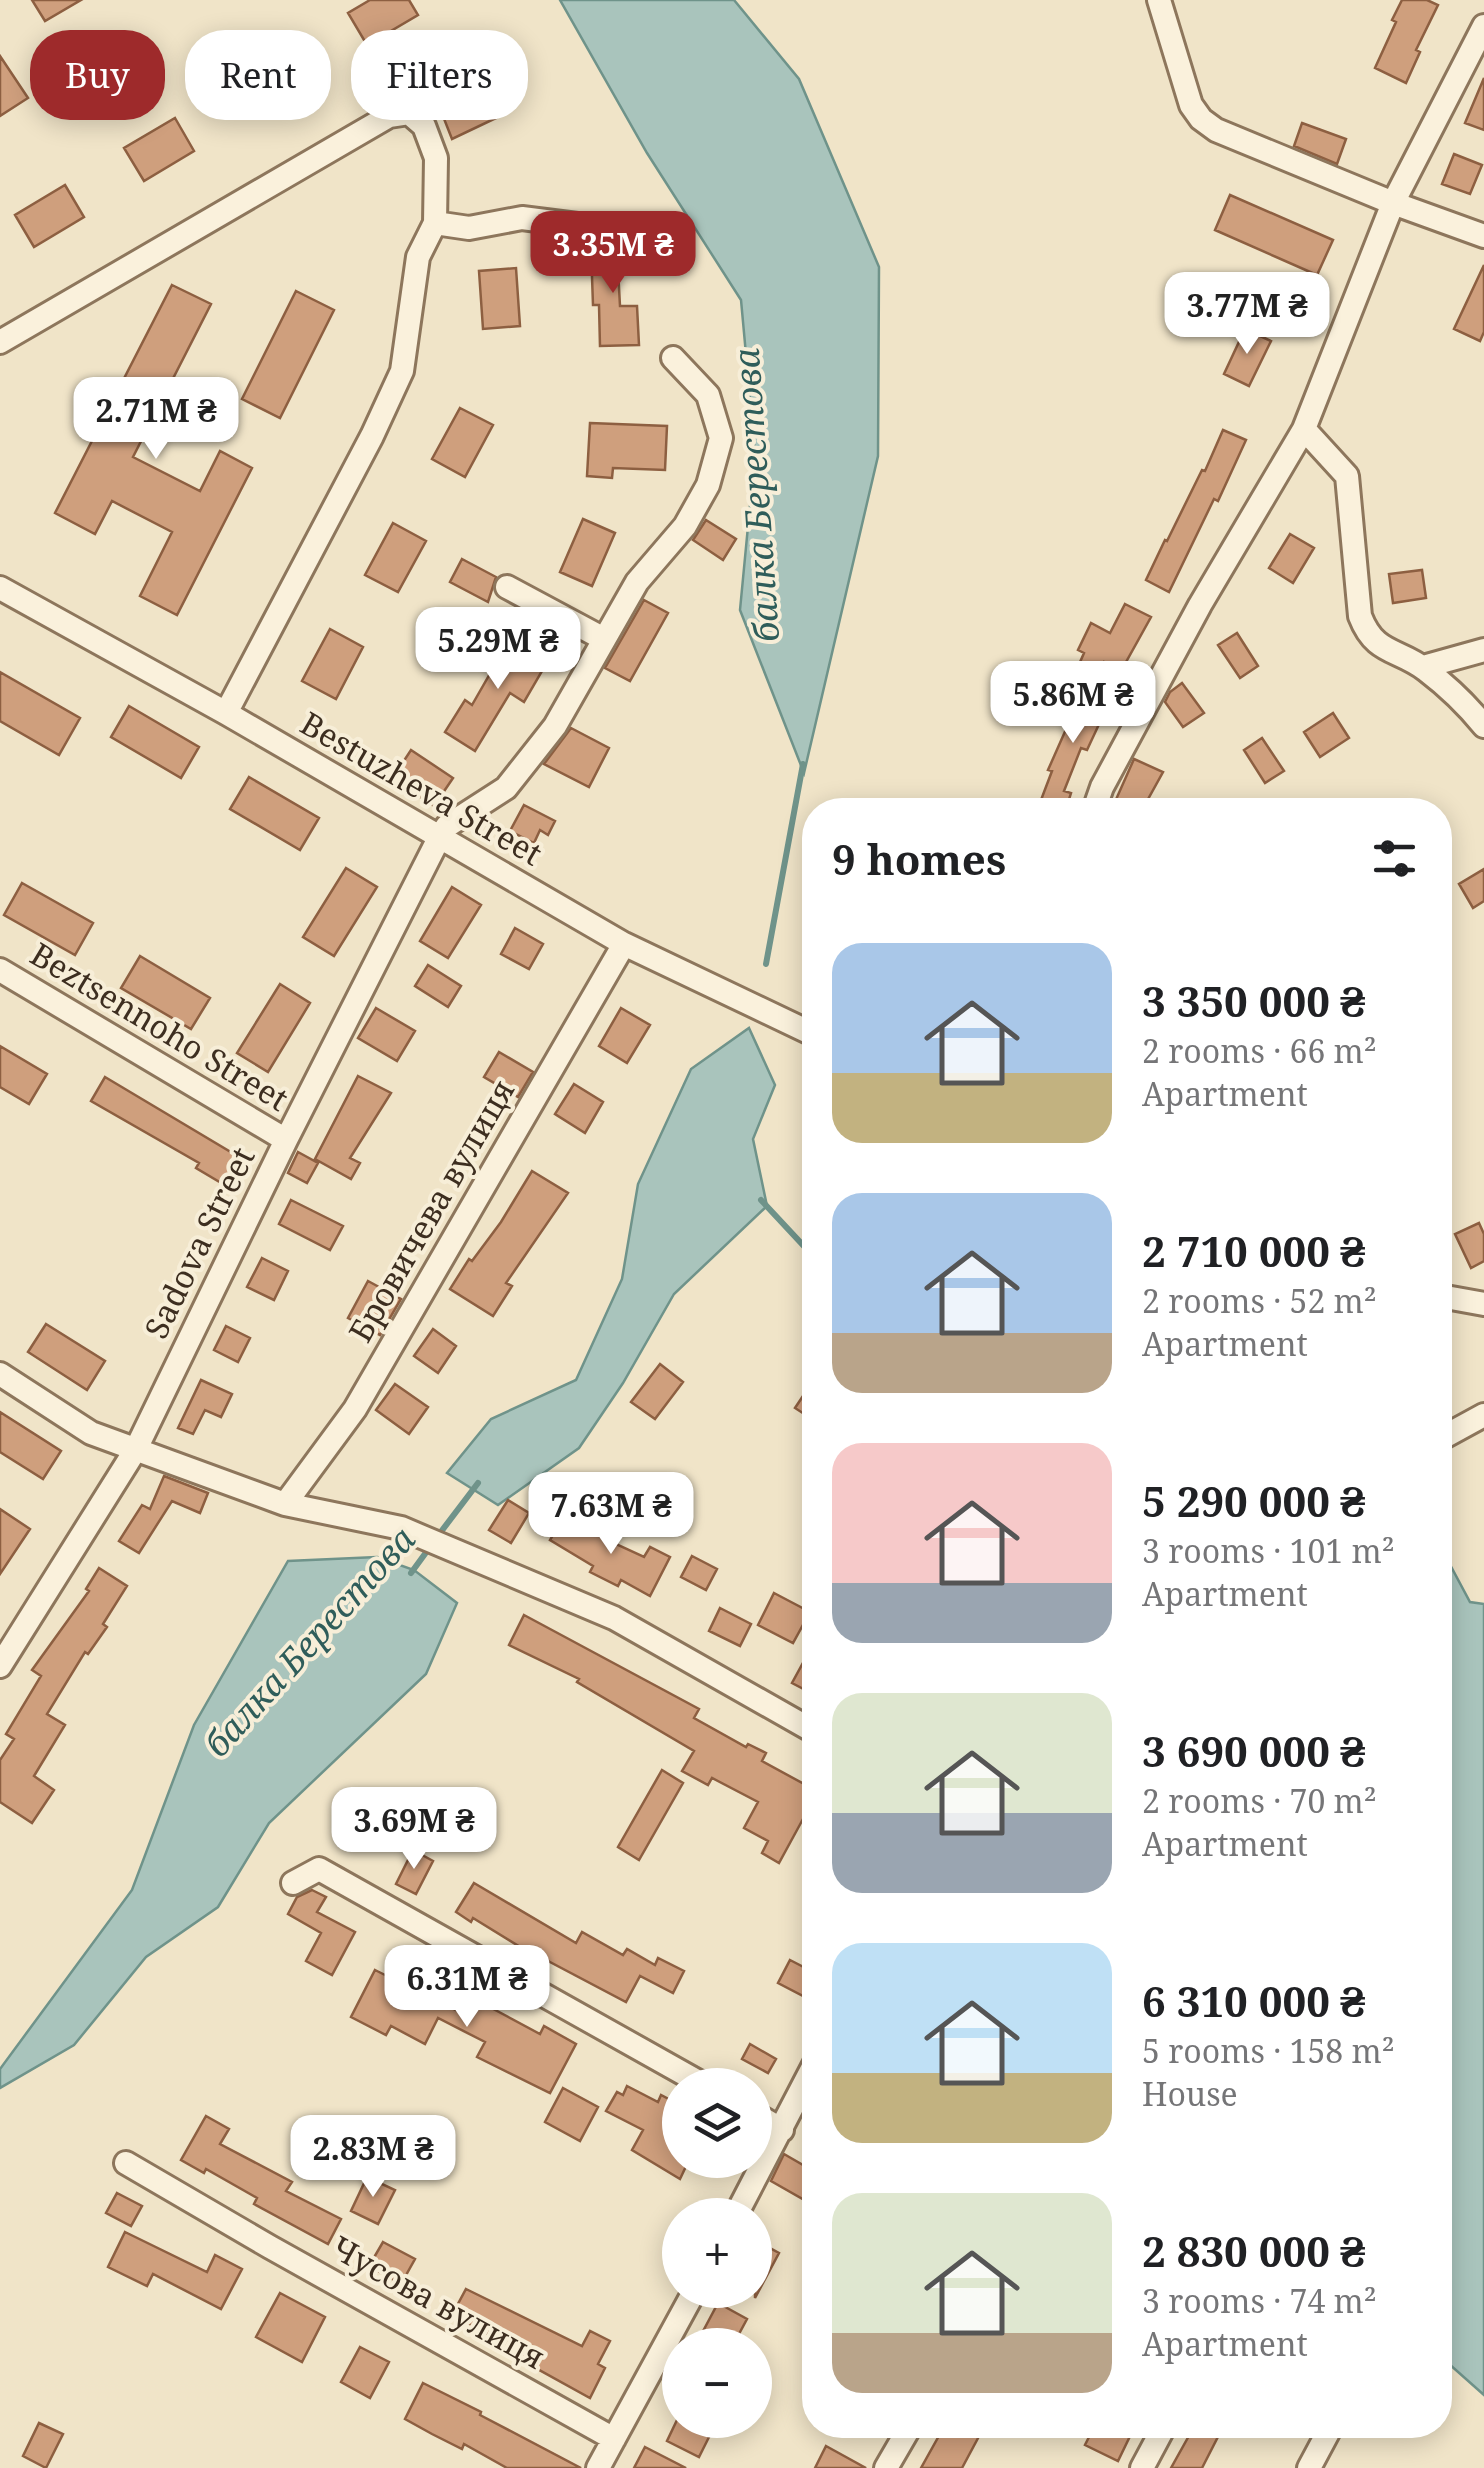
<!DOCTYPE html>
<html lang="en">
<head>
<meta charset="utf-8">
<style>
  :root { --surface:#fff; --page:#f2f2f2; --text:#202124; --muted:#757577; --accent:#9e2a2b }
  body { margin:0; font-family:"Noto Serif",serif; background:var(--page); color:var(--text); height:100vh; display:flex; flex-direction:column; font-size:38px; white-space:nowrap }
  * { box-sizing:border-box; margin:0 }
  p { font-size:32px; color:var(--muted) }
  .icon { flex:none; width:55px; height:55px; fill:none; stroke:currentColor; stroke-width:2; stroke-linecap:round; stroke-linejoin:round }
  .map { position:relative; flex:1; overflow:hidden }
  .details { position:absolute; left:802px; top:798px; width:650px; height:1640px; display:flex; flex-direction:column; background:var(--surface); border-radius:40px; box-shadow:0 5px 25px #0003 }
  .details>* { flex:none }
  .banner { position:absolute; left:30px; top:30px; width:622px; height:90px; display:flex; gap:20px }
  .controls { position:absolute; left:662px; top:2068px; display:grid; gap:20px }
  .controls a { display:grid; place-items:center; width:110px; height:110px; border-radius:50%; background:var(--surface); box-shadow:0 5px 25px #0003; font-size:50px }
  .price { position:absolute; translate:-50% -85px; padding:0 22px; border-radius:20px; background:#fff; color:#222; font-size:32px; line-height:65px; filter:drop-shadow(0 2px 5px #0008) }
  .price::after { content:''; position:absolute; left:50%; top:60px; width:30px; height:22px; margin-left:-15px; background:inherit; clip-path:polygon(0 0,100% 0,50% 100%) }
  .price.current { background:var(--accent); color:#fff }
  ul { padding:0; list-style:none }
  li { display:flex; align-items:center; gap:30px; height:250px; padding:0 30px }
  li span { display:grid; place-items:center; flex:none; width:280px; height:200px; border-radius:30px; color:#555 }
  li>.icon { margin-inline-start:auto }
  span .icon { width:120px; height:120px; fill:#fffc; stroke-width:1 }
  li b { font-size:42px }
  h2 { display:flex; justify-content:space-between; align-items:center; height:120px; padding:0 30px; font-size:42px }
  .chip { padding:0 35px; border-radius:40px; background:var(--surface); box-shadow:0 5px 25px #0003; font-size:35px; line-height:90px }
  .chip.current { background:var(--accent); color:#fff }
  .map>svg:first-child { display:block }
  .water { fill:#a9c4bc; stroke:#6f938a; stroke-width:2.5 }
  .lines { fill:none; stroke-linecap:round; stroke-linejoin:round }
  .stream { stroke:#6f938a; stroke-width:6 }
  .building { fill:#cf9f7d; stroke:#8d5f41; stroke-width:2.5 }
  .minor-casing { stroke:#8d765c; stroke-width:28 }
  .minor { stroke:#faf1dc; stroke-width:22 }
  .labels { text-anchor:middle; stroke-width:8; stroke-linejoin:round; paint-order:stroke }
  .street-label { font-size:32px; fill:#3d2e20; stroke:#f7eed8 }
  .water-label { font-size:35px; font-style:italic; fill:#2f5d5a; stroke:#f7eed8 }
</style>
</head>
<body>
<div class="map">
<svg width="1484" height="2468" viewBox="0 0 1484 2468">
  <rect width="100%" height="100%" fill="#f0e4c8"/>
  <!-- water -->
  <path class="water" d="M 560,0 L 734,0 L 799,79 L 879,267 L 878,456 L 804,773 L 740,610 L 755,453 L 741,300 L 647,153 Z
    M 749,1028 L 775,1085 L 753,1139 L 767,1206 L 674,1294 L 623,1383 L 579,1448 L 498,1505 L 447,1473 L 491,1419 L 576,1380 L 622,1279 L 638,1184 L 691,1069 Z
    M 1440,1553 L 1447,1559 L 1470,1602 L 1484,1604 L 1484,2395 L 1440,2356 Z
    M 377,1557 L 414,1570 L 457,1603 L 426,1674 L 269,1823 L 218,1907 L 146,1957 L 74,2045 L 0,2088 L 0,2069 L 132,1890 L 194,1725 L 288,1561 Z"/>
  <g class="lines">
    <!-- stream -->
    <path class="stream" d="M 766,964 L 803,764
      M 761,1200 L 815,1258
      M 437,1537 L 478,1483
      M 411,1573 L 430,1547"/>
  </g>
  <!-- building -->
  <path class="building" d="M 32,0 L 81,0 L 45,21 Z
    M 370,0 L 409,0 L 418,15 L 367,45 L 348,13 Z
    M 1402,0 L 1427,0 L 1438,5 L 1416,50 L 1420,52 L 1406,83 L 1375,68 L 1396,22 L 1392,20 Z
    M 286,52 L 305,84 L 255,114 L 236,82 Z
    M 0,56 L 28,98 L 0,116 Z
    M 1484,78 L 1484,130 L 1465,123 Z
    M 459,89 L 466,93 L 476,89 L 478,95 L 486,92 L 496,118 L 452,139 L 439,106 L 450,101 L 451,93 Z
    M 175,118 L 194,151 L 144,181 L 124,148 Z
    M 1302,123 L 1346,139 L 1337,164 L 1294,146 Z
    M 1454,154 L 1482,165 L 1470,194 L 1442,184 Z
    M 65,185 L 84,217 L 34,247 L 15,215 Z
    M 1230,195 L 1333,240 L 1317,275 L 1215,230 Z
    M 634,246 L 635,268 L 618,269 L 620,306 L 637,306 L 639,345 L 600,346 L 599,305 L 593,305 L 591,248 Z
    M 1484,265 L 1484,332 L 1480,341 L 1454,329 Z
    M 516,268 L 520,326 L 483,329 L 479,271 Z
    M 172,285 L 211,304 L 133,457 L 200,491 L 220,451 L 252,468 L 177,615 L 140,596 L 172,532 L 112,501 L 95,534 L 55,513 Z
    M 296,291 L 334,310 L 280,418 L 242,399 Z
    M 1245,329 L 1271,341 L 1249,386 L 1224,374 Z
    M 460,408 L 493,425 L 465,477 L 432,459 Z
    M 590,423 L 667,426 L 665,470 L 613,468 L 612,478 L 587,476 Z
    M 1223,430 L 1246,440 L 1218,501 L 1214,499 L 1169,592 L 1146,580 L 1165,540 L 1167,541 L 1202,470 L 1205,471 Z
    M 583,519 L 615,533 L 592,586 L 560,572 Z
    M 706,520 L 736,539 L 723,560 L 693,540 Z
    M 393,523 L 426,541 L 398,592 L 365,575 Z
    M 1290,534 L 1314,548 L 1293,583 L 1269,568 Z
    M 462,559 L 496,577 L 488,602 L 450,582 Z
    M 1422,570 L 1426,598 L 1393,603 L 1389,574 Z
    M 644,600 L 668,613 L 630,681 L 605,668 Z
    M 1125,604 L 1151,617 L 1121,671 L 1104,662 L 1096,678 L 1077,669 L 1084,653 L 1078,650 L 1091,623 L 1110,633 Z
    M 330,629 L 363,647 L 336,699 L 302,681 Z
    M 1237,633 L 1258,666 L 1240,678 L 1218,645 Z
    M 511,637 L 549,659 L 524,702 L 510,693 L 475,751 L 445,732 L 465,700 L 472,705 Z
    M 0,672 L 80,718 L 59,755 L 0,721 Z
    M 1182,683 L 1204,713 L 1183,727 L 1165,702 L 1170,692 Z
    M 1075,692 L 1108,705 L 1087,750 L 1081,748 L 1064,791 L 1071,793 L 1066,809 L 1041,800 L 1052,771 L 1048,770 L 1071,718 L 1066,715 Z
    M 129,706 L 199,747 L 181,778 L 111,737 Z
    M 1333,713 L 1349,738 L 1320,757 L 1304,732 Z
    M 571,728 L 609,748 L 589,787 L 544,764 Z
    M 1262,738 L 1284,771 L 1265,783 L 1244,750 Z
    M 411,750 L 453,778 L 434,806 L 392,779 Z
    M 1134,759 L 1163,772 L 1142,810 L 1128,810 L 1114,804 Z
    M 249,777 L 319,818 L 300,850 L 230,809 Z
    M 524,805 L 555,821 L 548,835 L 540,830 L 534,843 L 510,831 Z
    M 346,868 L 377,887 L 334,956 L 303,937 Z
    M 1484,869 L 1484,901 L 1473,908 L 1459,884 Z
    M 22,883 L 93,923 L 75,955 L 4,915 Z
    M 452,887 L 481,905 L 448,958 L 420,941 Z
    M 515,928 L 543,944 L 529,969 L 501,954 Z
    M 140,956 L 210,998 L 191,1029 L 121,988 Z
    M 428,965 L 461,986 L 448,1007 L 415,986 Z
    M 280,984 L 310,1003 L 268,1072 L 237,1053 Z
    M 376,1008 L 415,1031 L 397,1061 L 358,1038 Z
    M 621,1008 L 650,1025 L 627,1063 L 599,1046 Z
    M 0,1046 L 47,1074 L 29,1104 L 0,1087 Z
    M 499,1052 L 533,1072 L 518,1097 L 484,1077 Z
    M 358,1076 L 391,1093 L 350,1158 L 360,1163 L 351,1179 L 315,1159 Z
    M 105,1077 L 244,1160 L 228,1187 L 196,1168 L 199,1163 L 91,1101 Z
    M 574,1084 L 603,1102 L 585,1133 L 555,1114 Z
    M 298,1152 L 318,1163 L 307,1183 L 288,1173 Z
    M 532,1171 L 568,1193 L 506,1283 L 512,1286 L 493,1316 L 450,1289 L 469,1259 L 472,1261 L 501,1222 Z
    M 291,1200 L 343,1226 L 330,1250 L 279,1224 Z
    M 1479,1223 L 1484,1234 L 1484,1261 L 1471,1268 L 1455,1234 Z
    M 262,1258 L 288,1271 L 274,1300 L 247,1287 Z
    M 368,1281 L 401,1299 L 380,1335 L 348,1318 Z
    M 46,1324 L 105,1361 L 87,1390 L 28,1352 Z
    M 226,1326 L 250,1338 L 238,1362 L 214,1350 Z
    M 433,1329 L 456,1346 L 438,1373 L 414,1356 Z
    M 660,1364 L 683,1382 L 655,1419 L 631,1402 Z
    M 815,1378 L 815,1421 L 795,1408 Z
    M 201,1380 L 232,1394 L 221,1417 L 205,1410 L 193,1434 L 178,1428 Z
    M 395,1384 L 428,1407 L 409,1434 L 376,1410 Z
    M 0,1412 L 61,1451 L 43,1479 L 0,1452 Z
    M 164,1476 L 208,1493 L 200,1513 L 172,1501 L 139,1553 L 119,1541 L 142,1505 L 150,1509 Z
    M 577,1477 L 597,1492 L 578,1516 L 559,1500 Z
    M 508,1500 L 529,1513 L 511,1543 L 489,1530 Z
    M 0,1509 L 30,1529 L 0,1574 Z
    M 565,1515 L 607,1540 L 644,1557 L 650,1547 L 670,1557 L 650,1596 L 621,1580 L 618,1586 L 590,1572 L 593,1566 L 550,1540 Z
    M 692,1556 L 717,1569 L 706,1590 L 681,1577 Z
    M 99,1568 L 127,1586 L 103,1624 L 107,1627 L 88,1654 L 85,1652 L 47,1714 L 65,1725 L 34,1776 L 54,1790 L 32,1823 L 0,1802 L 0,1760 L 14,1739 L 6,1734 L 41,1676 L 32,1670 L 89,1591 L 86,1589 Z
    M 774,1593 L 810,1612 L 793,1643 L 758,1625 Z
    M 720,1608 L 751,1624 L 740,1646 L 709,1631 Z
    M 524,1615 L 699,1709 L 694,1718 L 746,1747 L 748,1744 L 766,1753 L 762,1761 L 815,1790 L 815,1824 L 803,1819 L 779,1863 L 762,1853 L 768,1841 L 744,1828 L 758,1802 L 712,1778 L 708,1785 L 682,1771 L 694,1751 L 577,1682 L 579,1679 L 509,1645 Z
    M 804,1661 L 815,1667 L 815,1695 L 792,1683 Z
    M 662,1770 L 683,1783 L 639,1860 L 618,1847 Z
    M 413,1850 L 433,1861 L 416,1894 L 396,1884 Z
    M 474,1883 L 576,1943 L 582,1932 L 623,1955 L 627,1949 L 655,1965 L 658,1958 L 684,1971 L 673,1993 L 640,1976 L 626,2002 L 548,1961 L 546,1963 L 473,1918 L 471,1922 L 456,1912 Z
    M 312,1890 L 326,1897 L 317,1912 L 355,1932 L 332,1975 L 306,1961 L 321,1933 L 288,1914 L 297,1897 Z
    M 790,1960 L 815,1973 L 815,1984 L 807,1998 L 778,1983 Z
    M 375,1970 L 460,2012 L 469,1996 L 540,2034 L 544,2026 L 576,2044 L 550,2093 L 477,2057 L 485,2042 L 438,2018 L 425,2044 L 391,2026 L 386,2035 L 351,2017 Z
    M 750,2044 L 776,2059 L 768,2073 L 742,2059 Z
    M 627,2086 L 658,2102 L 661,2095 L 680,2105 L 667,2134 L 680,2142 L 680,2160 L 689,2160 L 680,2179 L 632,2150 L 643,2130 L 606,2111 L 617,2092 L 623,2095 Z
    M 563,2088 L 598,2107 L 580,2141 L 545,2122 Z
    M 206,2116 L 229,2129 L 220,2144 L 292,2182 L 286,2191 L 341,2219 L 328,2244 L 254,2204 L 257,2198 L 206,2169 L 204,2173 L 181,2160 Z
    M 784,2154 L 815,2172 L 815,2206 L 771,2181 Z
    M 367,2177 L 395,2190 L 378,2224 L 351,2211 Z
    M 117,2193 L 142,2206 L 131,2226 L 106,2213 Z
    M 125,2232 L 207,2272 L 215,2255 L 242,2269 L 221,2309 L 153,2274 L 147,2286 L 108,2267 Z
    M 755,2240 L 779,2253 L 755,2298 Z
    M 383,2242 L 415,2259 L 401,2284 L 369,2266 Z
    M 466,2289 L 582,2346 L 590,2331 L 610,2341 L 598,2364 L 605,2368 L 590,2398 L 494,2345 L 497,2339 L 452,2315 Z
    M 280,2293 L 325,2317 L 302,2362 L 256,2337 Z
    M 718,2303 L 747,2319 L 733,2345 L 718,2345 L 701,2335 Z
    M 360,2347 L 389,2362 L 370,2398 L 341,2382 Z
    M 423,2383 L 481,2412 L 480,2415 L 581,2468 L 507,2468 L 464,2444 L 462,2449 L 432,2434 L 405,2419 Z
    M 677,2420 L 694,2420 L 704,2425 L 702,2430 L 710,2435 L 699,2457 L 667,2441 Z
    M 39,2423 L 63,2434 L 46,2468 L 23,2456 Z
    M 945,2425 L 985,2425 L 962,2468 L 921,2468 Z
    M 1095,2425 L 1118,2425 L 1132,2432 L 1118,2461 L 1085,2445 Z
    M 1195,2425 L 1224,2425 L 1202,2468 L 1171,2468 Z
    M 826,2446 L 866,2468 L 815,2468 Z
    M 645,2447 L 686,2468 L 634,2468 Z"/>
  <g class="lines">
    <defs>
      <path id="minor" d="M 1159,0 L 1191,105 L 1201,119 L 1216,130 L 1393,203 L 1484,236
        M 435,223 L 469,228 L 522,218 L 585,226
        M 0,342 L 389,116 L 409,113 L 424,126 L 436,158 L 435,223 L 418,257 L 402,371 L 372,436 L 226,713
        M 1304,429 L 1347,476 L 1360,616 C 1375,655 1397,648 1426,670 C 1447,686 1467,705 1484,726
        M 507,587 L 604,639
        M 0,588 L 226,713 L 624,944 L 815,1035
        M 1423,667 L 1484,650
        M 1094,810 L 1102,787 L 1200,605 L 1304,429 L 1393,203 L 1484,26
        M 0,970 L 286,1140
        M 1440,1296 L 1484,1304
        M 0,1374 L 91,1433 L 285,1504 L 401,1528 L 614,1618 L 815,1732
        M 1440,1439 L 1484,1415
        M 285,1504 L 355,1409 L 624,944
        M 0,1666 L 136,1449 L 286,1140 L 439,838 L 447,826 L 506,788 L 555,726 L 637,582 L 685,526 L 708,485 L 721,438 L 708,395 L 673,358
        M 293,1883 L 319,1869 L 704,2085
        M 755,2114 L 782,2130
        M 126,2163 L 270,2247 L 614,2439
        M 736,2215 L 815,2063
        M 598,2468 L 695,2290
        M 886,2468 L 911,2425
        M 1142,2468 L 1165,2425
        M 1309,2468 L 1332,2425"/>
    </defs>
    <!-- minor casing -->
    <use href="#minor" class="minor-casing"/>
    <!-- minor -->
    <use href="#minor" class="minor"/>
  </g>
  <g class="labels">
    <!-- street labels -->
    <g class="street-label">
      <text transform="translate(421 789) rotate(30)" y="11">Bestuzheva Street</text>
      <text transform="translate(159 1027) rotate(31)" y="11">Beztsennoho Street</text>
      <text transform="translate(432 1211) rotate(-60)" y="11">Бровичева вулиця</text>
      <text transform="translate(200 1243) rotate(-64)" y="11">Sadova Street</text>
      <text transform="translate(438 2303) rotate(29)" y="11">Чусова вулиця</text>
    </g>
    <!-- water labels -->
    <g class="water-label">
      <text transform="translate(757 495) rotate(-94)" y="12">балка Берестова</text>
      <text transform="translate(310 1642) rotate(-48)" y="12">балка Берестова</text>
    </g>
  </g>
</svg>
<div class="controls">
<a><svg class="icon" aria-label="layers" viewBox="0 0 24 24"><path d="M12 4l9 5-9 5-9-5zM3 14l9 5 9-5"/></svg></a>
<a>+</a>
<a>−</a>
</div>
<b class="price current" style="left:613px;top:296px">3.35M ₴</b>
<b class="price" style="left:1247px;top:357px">3.77M ₴</b>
<b class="price" style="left:156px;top:462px">2.71M ₴</b>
<b class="price" style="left:498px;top:692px">5.29M ₴</b>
<b class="price" style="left:1073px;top:746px">5.86M ₴</b>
<b class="price" style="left:611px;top:1557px">7.63M ₴</b>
<b class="price" style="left:414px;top:1872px">3.69M ₴</b>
<b class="price" style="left:467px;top:2030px">6.31M ₴</b>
<b class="price" style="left:373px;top:2200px">2.83M ₴</b>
<div class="banner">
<a class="chip current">Buy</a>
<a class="chip">Rent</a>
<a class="chip">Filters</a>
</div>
<section class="details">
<h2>9 homes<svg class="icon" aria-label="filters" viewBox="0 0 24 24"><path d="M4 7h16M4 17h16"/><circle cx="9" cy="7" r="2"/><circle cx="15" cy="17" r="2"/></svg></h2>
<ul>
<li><span style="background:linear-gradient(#a9c7e8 65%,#c2b280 0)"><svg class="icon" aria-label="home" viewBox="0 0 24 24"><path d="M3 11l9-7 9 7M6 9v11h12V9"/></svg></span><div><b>3 350 000 ₴</b><p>2 rooms · 66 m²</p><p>Apartment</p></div></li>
<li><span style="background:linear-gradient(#a9c7e8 70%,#b9a48a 0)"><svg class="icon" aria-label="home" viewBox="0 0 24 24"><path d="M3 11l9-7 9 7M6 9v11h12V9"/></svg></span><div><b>2 710 000 ₴</b><p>2 rooms · 52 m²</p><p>Apartment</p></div></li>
<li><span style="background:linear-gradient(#f6c9c9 70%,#9aa5b1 0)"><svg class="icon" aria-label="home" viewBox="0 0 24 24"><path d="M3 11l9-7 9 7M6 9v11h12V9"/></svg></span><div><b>5 290 000 ₴</b><p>3 rooms · 101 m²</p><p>Apartment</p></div></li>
<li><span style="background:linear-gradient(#dfe7d0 60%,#9aa5b1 0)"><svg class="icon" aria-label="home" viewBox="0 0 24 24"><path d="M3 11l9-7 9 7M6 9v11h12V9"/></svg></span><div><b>3 690 000 ₴</b><p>2 rooms · 70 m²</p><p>Apartment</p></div></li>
<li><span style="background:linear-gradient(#bfe0f5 65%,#c2b280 0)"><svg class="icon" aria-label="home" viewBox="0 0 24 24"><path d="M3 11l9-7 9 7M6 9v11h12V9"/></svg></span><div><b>6 310 000 ₴</b><p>5 rooms · 158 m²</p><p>House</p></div></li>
<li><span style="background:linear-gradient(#dfe7d0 70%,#b9a48a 0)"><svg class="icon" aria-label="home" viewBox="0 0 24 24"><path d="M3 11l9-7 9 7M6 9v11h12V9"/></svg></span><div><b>2 830 000 ₴</b><p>3 rooms · 74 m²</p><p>Apartment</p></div></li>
</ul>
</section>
</div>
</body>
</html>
